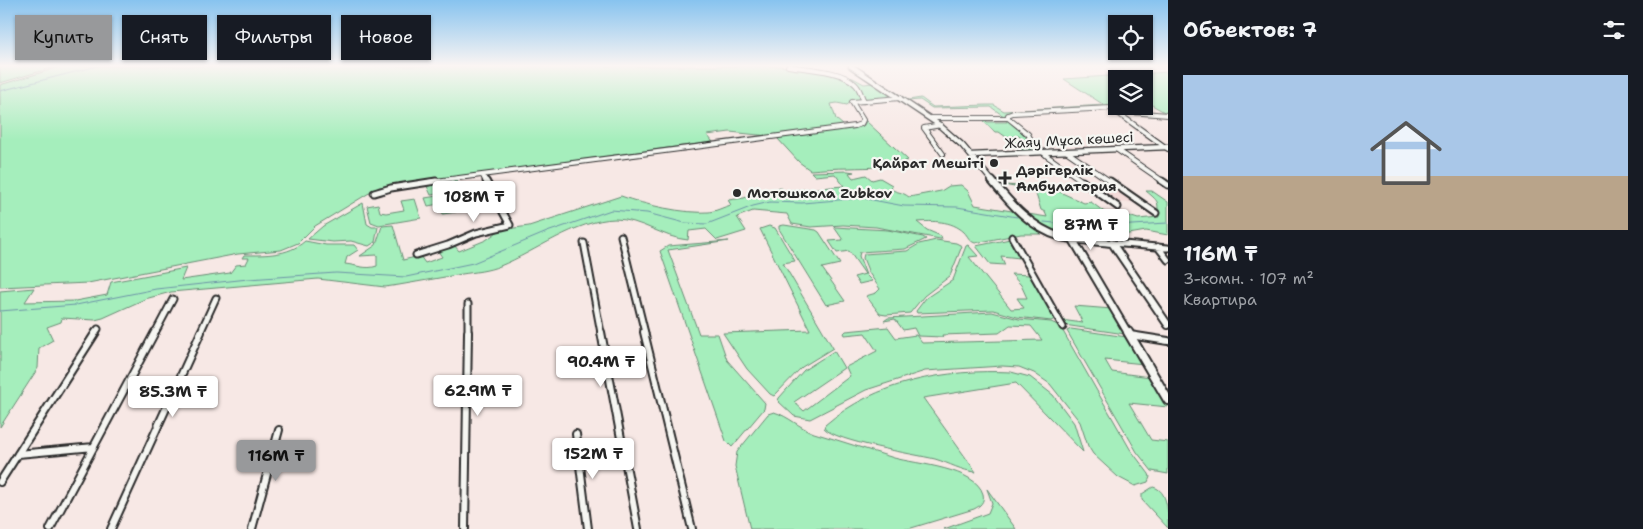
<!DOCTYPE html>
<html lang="ru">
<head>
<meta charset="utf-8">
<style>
  :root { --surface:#171b24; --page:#242831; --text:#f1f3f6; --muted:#9ea1a6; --line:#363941; --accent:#98999b }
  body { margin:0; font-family:"Shantell Sans",sans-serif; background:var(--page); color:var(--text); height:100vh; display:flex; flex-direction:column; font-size:19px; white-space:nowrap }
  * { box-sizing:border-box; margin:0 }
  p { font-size:16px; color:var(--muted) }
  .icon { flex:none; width:28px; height:28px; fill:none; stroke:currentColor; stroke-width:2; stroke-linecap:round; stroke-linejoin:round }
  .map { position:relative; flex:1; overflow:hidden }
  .details { display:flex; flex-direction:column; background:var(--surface); width:475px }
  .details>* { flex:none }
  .hud { position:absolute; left:15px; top:15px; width:475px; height:45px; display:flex; gap:10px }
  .controls { position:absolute; left:1108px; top:15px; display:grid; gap:10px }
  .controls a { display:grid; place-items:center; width:45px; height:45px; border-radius:0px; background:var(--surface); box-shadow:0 1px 4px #0004; font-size:25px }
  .price { position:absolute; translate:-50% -42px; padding:0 11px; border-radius:5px; background:#fff; color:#222; font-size:16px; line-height:32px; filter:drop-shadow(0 1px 2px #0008) }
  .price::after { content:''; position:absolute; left:50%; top:30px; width:15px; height:11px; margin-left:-8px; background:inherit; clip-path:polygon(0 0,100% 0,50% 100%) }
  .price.selected { background:var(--accent); color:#111 }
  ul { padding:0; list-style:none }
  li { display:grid; align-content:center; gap:10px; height:265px; padding:0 15px }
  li+li { border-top:1px solid var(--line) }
  li span { display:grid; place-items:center; height:155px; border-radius:0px; color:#555 }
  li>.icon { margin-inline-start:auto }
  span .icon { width:90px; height:90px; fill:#fffc; stroke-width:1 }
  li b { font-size:21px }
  h2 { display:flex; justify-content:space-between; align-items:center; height:60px; padding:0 15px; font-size:21px }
  .pill { padding:0 18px; border-radius:0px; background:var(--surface); box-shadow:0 1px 4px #0004; font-size:18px; line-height:45px }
  .pill.selected { background:var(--accent); color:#111 }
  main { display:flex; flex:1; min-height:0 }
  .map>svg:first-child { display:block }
  .built { fill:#f3dad8 }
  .green { fill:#a5eebc; stroke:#688c74 }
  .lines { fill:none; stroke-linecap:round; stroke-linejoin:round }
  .stream { stroke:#6c93a7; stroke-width:1 }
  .minor-far2-casing { stroke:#2b2b2b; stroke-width:6 }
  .minor-far1-casing { stroke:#2b2b2b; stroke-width:9 }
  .minor-casing { stroke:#2b2b2b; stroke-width:10 }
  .tertiary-far2-casing { stroke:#2b2b2b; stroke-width:7 }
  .tertiary-far1-casing { stroke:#2b2b2b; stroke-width:10 }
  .tertiary-casing { stroke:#2b2b2b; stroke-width:12 }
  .minor-far2 { stroke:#f6f6f2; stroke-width:4 }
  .minor-far1 { stroke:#f6f6f2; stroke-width:5 }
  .minor { stroke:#f6f6f2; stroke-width:6 }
  .tertiary-far2 { stroke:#f6f6f2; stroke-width:4.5 }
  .tertiary-far1 { stroke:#f6f6f2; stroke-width:6 }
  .tertiary { stroke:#f6f6f2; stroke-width:8 }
  .poi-dot { fill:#2b2b2b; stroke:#f6f6f2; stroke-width:2 }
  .labels { text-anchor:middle; stroke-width:4.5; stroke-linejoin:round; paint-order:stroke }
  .street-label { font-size:14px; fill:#2b2b2b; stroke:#f6f6f2 }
  .poi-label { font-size:14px; font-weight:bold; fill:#2b2b2b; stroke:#f6f6f2; text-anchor:start }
</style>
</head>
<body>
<main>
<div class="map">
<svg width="1168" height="529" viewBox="0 0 1168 529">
  <rect width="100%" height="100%" fill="#f7e8e5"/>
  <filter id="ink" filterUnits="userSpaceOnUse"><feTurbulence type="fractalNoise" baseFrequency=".02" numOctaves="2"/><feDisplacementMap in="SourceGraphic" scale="10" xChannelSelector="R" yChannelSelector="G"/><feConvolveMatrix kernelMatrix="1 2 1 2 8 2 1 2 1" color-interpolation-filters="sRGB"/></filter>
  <g filter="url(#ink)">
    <!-- built -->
    <path class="built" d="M 1118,188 L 1137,202 L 1116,203 L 1098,190 Z"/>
    <!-- green -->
    <path class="green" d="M 0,66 L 58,66 L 0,83 Z
      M 63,66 L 781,66 L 853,78 L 864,84 L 873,83 L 891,95 L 890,98 L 852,101 L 847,105 L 837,103 L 831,104 L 836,119 L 844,126 L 768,136 L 730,132 L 707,135 L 713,142 L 379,187 L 315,226 L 298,243 L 281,250 L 238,254 L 88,283 L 0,287 L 0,85 Z
      M 854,66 L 908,100 L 921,98 L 933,107 L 986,105 L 994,105 L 1004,111 L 1104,105 L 1064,79 L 1168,72 L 1168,114 L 1152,105 L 1144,105 L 1144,79 L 1116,79 L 1116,106 L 1138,106 L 1144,112 L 1113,108 L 1012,112 L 1007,113 L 1005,117 L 991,107 L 932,108 L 920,100 L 907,101 Z
      M 984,119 L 987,122 L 1007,122 L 1006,120 L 1009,120 C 1020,130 1029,141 1039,151 L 1025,152 L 1010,140 L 1022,140 L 1019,136 L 1006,137 L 999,132 L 995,132 L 982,120 Z
      M 866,121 L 908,160 C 890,169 869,167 849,168 C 836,168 823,169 810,170 L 799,162 L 777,138 L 855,127 L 864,125 Z
      M 848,171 L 854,172 L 849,173 L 853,178 L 866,175 L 872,180 L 880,178 L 892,185 L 891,189 C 897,193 901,191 909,197 L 941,191 L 949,186 L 961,185 L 968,191 L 975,205 L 1018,212 L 1042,234 L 1021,234 L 975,243 C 969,241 968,236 964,232 C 951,220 933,221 917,222 L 927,230 L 941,236 L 942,239 L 940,239 L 876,227 L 843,225 L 811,227 L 792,224 L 787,214 L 753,211 L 737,217 L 746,231 L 717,240 L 706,229 L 689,231 L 688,240 C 663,238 641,219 615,219 C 576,220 535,252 500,266 C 488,271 475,272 462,274 C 441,278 420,281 399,285 L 385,287 L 318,279 L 171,292 L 145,299 L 103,318 L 95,320 L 62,318 L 61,322 L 47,327 L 53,340 L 39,348 L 38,368 L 0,427 L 0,291 L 34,288 L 25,302 L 75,301 L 107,295 L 111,282 L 186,268 L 181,280 L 230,273 L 236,265 L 246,264 L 249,258 L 242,258 L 244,255 C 265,255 288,256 305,241 L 326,245 L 354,245 L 358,250 L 347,257 L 345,264 C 356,265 366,270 377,266 L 377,255 L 360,256 L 376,245 L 382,226 L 393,225 L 403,260 L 420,256 L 425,263 L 442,257 L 438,251 L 454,245 L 459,251 L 486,240 L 500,230 L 529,226 L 621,196 C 645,205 684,214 709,212 C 717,211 723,207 731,205 L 728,200 L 744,198 L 759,192 L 781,188 L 783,191 L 844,186 L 835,174 L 815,176 L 811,172 Z
      M 456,180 L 460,188 L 456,191 L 431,195 L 426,184 Z
      M 1004,185 L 1051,188 L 1084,203 L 1091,202 L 1111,217 L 1129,216 L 1138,219 L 1159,217 C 1156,201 1162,204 1146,191 L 1152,191 L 1168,202 L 1168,235 L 1146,231 L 1123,235 L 1120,237 L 1123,242 C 1087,239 1056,240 1028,214 L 1047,217 L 1045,212 L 1041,210 L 1035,191 Z
      M 450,194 L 456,212 L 443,214 L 439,204 L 428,206 L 425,198 Z
      M 415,199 L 421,218 L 379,225 L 371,222 L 367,206 L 378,204 L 380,212 L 386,213 L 404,210 L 401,201 Z
      M 363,203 L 367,224 L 372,227 L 378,227 L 375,242 L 369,246 L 351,241 L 333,242 L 308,239 L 323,226 Z
      M 784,225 L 816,230 L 819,232 L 840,264 L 822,268 L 845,301 L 826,305 L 779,229 L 779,226 Z
      M 769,226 L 775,228 L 795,261 L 783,263 L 833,348 L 802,367 L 774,396 L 770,394 L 747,369 L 723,333 L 810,330 L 760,229 Z
      M 834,227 L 888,230 L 923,237 L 926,239 L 905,249 L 860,252 L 859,256 L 866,275 L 872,281 L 859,284 L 854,277 L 865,274 L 849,251 L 837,253 L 829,241 L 843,240 Z
      M 1010,239 L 1020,258 L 1001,256 L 1005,265 L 990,264 L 976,246 Z
      M 936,240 L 956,243 L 962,246 L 950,276 L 924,296 L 910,313 L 886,315 L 880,314 L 866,296 L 876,293 L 880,289 L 869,273 L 863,258 L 864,254 L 907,251 L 919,244 Z
      M 729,241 L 668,250 L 699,334 L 718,334 L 727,360 L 765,403 L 764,409 L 732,447 L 726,441 L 660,251 L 668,246 Z
      M 968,245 L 978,256 L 969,257 L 1011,309 L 1024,308 L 1017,298 L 1027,298 L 1021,285 L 1011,274 L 1030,275 L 1055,319 L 1051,321 L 1017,317 L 993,310 L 917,313 L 916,311 L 926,298 L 953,280 L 966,246 Z
      M 1074,306 L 1112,309 L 1125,334 L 1064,325 L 1061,320 L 1083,323 Z
      M 992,312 L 1019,319 L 1051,322 L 1060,326 L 1130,449 L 1149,474 L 1150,477 L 1148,482 L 1135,486 L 1118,477 L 1093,454 L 1088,446 L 1080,422 L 1050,384 L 1034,373 L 1019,367 L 1002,366 L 925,371 L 866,390 L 810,419 L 794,416 L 778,401 L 779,398 L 804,370 L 834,351 L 844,368 L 794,402 L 804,411 L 850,376 L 846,367 L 877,351 L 865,333 L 845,335 L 844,333 L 846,331 L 888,327 L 896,338 L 916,335 L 922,343 L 1042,340 L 1031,326 L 1010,325 L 999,333 L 942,335 L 943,337 L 918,336 L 914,328 L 903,330 L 895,319 L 884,321 L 888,318 Z
      M 1071,329 L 1127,337 L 1144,364 L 1105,360 L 1112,372 L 1151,377 L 1168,404 L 1168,407 L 1129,403 L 1151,440 L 1168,442 L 1168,474 L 1152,471 L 1137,452 L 1067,331 Z
      M 1011,372 L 1030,377 L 1053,395 L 1074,423 L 1083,452 L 1016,383 L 923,398 L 976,472 C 962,471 949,463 935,459 C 914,454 836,442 824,428 L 825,425 C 876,381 946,369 1011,372 Z
      M 774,412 C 788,416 800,428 814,433 C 841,441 868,450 894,458 C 916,464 976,468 983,494 C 985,502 980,506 974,509 L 908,529 L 750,529 L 735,466 L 737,452 L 768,414 Z
      M 1153,487 C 1168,490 1168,513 1168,528 L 1142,500 L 1142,494 Z
      M 987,489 L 1016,529 L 944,529 L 988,513 L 992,503 Z"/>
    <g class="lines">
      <!-- stream -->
      <path class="stream" d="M 0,91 L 98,66
        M 1044,222 L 1096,227 L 1168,223
        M 0,311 L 76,305 L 156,289 L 248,279 L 336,273 L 406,277 L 473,263 L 547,232 L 611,210 L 647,213 L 685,223 L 707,224 L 753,206 L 770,202 L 802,203 L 862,198 L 904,206 L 957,207 L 1017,217"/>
      <defs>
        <path id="minor-far2" d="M 788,66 C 806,69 842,70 855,84 C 860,88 861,96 864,101
          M 1117,111 L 1168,115
          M 931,118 L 1008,118
          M 1008,118 L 1008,115 L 1013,113 L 1111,108 L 1168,149
          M 1008,118 L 1028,134 L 1032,142 L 1047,156 L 1084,182
          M 941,125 L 924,128 L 943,154
          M 1116,149 L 1164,182
          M 1066,151 L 1111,182
          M 483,176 L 486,182
          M 428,182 L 855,126 L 861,124 L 863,120 L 852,102 L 900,98"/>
        <path id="minor-far1" d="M 1082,181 L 1118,207
          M 1110,181 L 1156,213
          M 1162,181 L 1168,185
          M 374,193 L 391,188 L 436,181
          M 621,236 L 645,333
          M 1012,237 L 1063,327
          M 584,243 L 601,333
          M 1112,243 L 1168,248
          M 1158,247 L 1168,260
          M 416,255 L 448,245 L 476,233 L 510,225 L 486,181
          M 95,333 L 98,329
          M 155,333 L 173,299
          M 200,333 L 216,298
          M 468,333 L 468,304"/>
        <path id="minor" d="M 601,332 L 638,529
          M 644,332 L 692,529
          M 1130,335 L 1168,341
          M 576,434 L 588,529
          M 18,454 L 94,447
          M 0,482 L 96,332
          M 50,529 L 155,332
          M 111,529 L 201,332
          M 252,529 L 279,430
          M 465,529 L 468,332"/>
        <path id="tertiary-far2" d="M 851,66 L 938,124 L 962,145 L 993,182
          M 971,155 L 1168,147"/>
        <path id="tertiary-far1" d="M 992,181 C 1010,203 1032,229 1061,237 C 1078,241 1095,241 1112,243 L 1168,325
          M 1072,238 L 1128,333"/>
        <path id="tertiary" d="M 1128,332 L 1168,400"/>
      </defs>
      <!-- minor-far2 casing -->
      <use href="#minor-far2" class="minor-far2-casing"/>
      <!-- minor-far1 casing -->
      <use href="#minor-far1" class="minor-far1-casing"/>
      <!-- minor casing -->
      <use href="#minor" class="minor-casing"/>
      <!-- tertiary-far2 casing -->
      <use href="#tertiary-far2" class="tertiary-far2-casing"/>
      <!-- tertiary-far1 casing -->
      <use href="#tertiary-far1" class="tertiary-far1-casing"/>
      <!-- tertiary casing -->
      <use href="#tertiary" class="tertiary-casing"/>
      <!-- minor-far2 -->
      <use href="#minor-far2" class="minor-far2"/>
      <!-- minor-far1 -->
      <use href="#minor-far1" class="minor-far1"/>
      <!-- minor -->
      <use href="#minor" class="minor"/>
      <!-- tertiary-far2 -->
      <use href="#tertiary-far2" class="tertiary-far2"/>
      <!-- tertiary-far1 -->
      <use href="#tertiary-far1" class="tertiary-far1"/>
      <!-- tertiary -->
      <use href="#tertiary" class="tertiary"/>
    </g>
  </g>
  <!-- sky -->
  <linearGradient id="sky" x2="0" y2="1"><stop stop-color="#87c3ef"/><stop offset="0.47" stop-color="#fbf5f3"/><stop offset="1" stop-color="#fbf5f3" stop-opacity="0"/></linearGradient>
  <rect width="1168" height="140" fill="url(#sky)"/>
  <!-- markers -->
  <g class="poi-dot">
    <circle cx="994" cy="163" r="5"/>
    <path d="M1002.5 170.5h5v5h5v5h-5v5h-5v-5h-5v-5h5z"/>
    <circle cx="737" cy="193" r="5"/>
  </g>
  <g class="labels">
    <!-- street labels -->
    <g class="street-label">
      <text transform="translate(1069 140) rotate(-3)" y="5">Жаяу Мұса көшесі</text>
    </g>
    <!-- poi labels -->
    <g class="poi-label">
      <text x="984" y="168" text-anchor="end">Қайрат Мешіті</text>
      <text x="1016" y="175">Дәрігерлік<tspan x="1016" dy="16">Амбулатория</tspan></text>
      <text x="747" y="198">Мотошкола Zubkov</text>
    </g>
  </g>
</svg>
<div class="controls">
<a><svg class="icon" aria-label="locate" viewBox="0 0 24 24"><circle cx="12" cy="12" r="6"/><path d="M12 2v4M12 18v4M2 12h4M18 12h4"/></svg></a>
<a><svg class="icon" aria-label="layers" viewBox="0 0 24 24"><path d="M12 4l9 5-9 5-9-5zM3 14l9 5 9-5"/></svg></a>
</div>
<b class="price" style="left:474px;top:223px">108M ₸</b>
<b class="price" style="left:1091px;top:251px">87M ₸</b>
<b class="price" style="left:601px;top:388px">90.4M ₸</b>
<b class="price" style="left:478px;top:417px">62.9M ₸</b>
<b class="price" style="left:173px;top:418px">85.3M ₸</b>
<b class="price" style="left:593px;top:480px">152M ₸</b>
<b class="price selected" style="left:276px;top:482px">116M ₸</b>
<div class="hud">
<a class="pill selected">Купить</a>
<a class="pill">Снять</a>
<a class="pill">Фильтры</a>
<a class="pill">Новое</a>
</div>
</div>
<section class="details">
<h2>Объектов: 7<svg class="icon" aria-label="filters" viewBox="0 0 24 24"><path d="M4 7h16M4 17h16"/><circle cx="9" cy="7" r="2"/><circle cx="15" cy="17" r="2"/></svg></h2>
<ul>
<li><span style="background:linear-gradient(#a9c7e8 65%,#b9a48a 0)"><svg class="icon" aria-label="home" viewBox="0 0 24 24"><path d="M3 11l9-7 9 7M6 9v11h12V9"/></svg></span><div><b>116M ₸</b><p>3-комн. · 107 m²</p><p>Квартира</p></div></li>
</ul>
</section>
</main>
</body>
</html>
